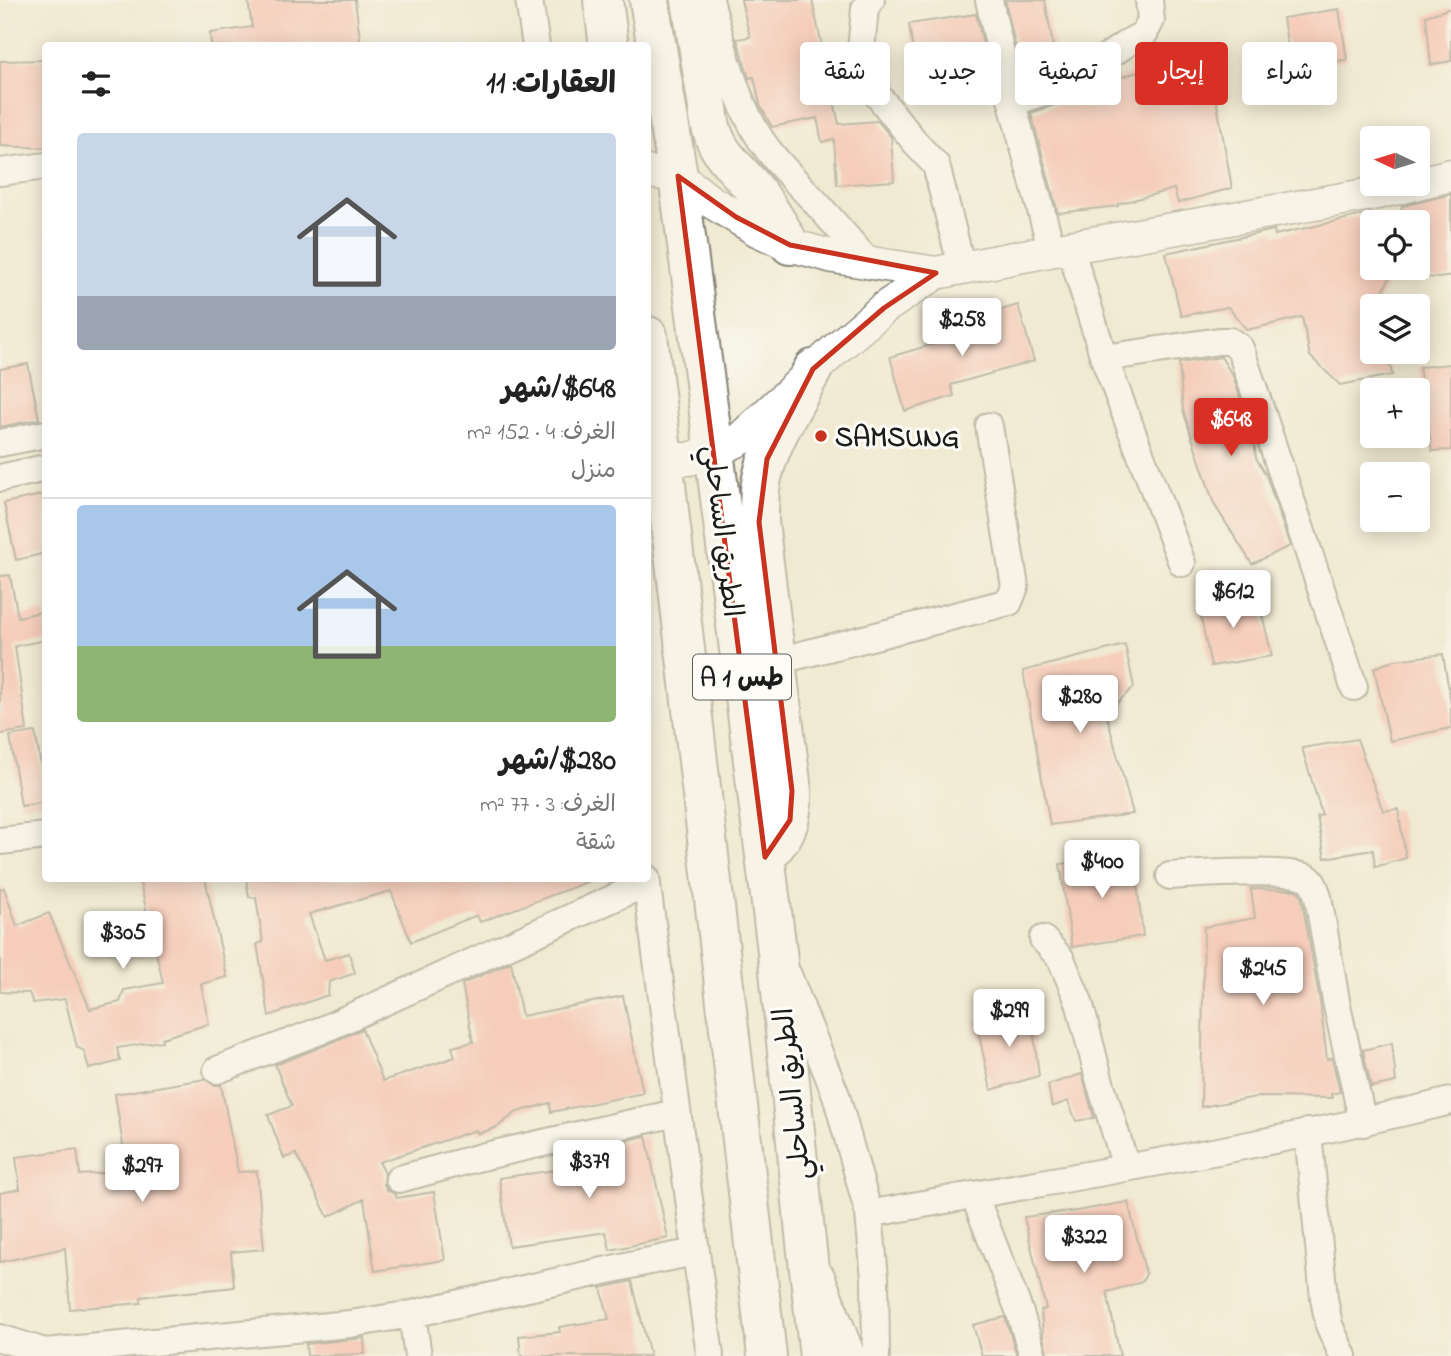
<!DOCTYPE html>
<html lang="ar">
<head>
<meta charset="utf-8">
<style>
  :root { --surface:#fff; --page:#f2f2f2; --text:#222; --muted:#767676; --line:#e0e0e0; --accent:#d93025 }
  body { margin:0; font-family:"Indie Flower","Playpen Sans Arabic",sans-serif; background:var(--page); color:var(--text); direction:rtl; height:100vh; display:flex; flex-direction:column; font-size:26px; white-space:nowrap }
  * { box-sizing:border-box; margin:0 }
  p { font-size:23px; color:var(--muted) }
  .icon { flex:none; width:38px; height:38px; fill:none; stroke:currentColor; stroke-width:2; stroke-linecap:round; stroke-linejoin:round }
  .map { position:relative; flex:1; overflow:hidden; direction:ltr }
  .panel { position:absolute; left:42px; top:42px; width:609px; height:840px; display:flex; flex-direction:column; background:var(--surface); border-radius:7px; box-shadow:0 4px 18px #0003; direction:rtl }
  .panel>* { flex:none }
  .banner { position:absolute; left:672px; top:42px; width:665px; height:63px; direction:rtl; display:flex; gap:14px }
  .needle { width:46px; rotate:274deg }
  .buttons { position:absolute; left:1360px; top:126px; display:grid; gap:14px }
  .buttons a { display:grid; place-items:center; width:70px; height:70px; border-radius:7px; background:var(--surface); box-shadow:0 4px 18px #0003; font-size:35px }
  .price { position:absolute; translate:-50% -60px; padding:0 16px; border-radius:7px; background:#fff; color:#222; font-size:23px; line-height:46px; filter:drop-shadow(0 2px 4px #0008) }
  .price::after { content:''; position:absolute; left:50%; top:42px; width:21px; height:16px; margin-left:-10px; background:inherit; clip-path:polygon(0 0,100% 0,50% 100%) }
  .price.active { background:var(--accent); color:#fff }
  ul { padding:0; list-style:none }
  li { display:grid; align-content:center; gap:14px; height:371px; padding:0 35px }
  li+li { border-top:2px solid var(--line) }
  li span { display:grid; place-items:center; height:217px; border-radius:7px; color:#555 }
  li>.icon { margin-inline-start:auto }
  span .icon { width:126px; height:126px; fill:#fffc; stroke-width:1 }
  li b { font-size:30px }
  h2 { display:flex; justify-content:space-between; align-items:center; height:84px; padding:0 35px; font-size:30px }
  .tag { padding:0 24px; border-radius:7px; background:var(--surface); box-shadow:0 4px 18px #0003; font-size:24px; line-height:63px }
  .tag.active { background:var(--accent); color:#fff }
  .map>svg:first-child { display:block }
  .building { fill:#fca99d }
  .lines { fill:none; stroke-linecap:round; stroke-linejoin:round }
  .minor-casing { stroke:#868377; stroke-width:30 }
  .tertiary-casing { stroke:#868377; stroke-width:35 }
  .trunk-casing { stroke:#868377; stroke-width:42 }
  .minor { stroke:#fff; stroke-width:26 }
  .tertiary { stroke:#fff; stroke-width:32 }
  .trunk { stroke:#fff; stroke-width:38 }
  .marked { fill:none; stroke:#c8321e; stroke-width:5; stroke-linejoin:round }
  .poi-dot { fill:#c8321e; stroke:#fdfcf7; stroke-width:2.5 }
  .labels { text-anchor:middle; stroke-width:6; stroke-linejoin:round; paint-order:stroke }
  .shield { fill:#fdfcf7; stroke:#605f5e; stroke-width:2 }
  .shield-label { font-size:26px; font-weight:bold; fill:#1c1c1c }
  .poi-label { font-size:28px; font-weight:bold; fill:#1c1c1c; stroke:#fdfcf7; text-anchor:start }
  .street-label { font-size:28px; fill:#1c1c1c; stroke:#fdfcf7 }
</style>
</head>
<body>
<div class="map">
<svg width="1451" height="1356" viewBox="0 0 1451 1356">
  <rect width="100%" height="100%" fill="#fdfcf7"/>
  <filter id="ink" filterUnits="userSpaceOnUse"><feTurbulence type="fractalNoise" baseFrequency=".0143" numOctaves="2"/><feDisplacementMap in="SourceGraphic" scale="14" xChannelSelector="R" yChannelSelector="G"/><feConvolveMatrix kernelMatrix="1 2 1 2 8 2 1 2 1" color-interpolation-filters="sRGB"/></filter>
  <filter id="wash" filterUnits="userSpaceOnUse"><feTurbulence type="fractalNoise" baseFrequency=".00686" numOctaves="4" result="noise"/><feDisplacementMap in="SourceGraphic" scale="28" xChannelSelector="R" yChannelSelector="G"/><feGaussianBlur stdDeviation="1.57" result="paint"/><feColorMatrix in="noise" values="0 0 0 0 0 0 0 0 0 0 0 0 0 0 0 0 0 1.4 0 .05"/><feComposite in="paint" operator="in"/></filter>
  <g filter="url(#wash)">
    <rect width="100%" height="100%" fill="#f0ead2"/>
    <g id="blocks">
      <!-- building -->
      <path class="building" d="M 248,0 L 355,0 L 361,46 L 211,46 L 210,33 L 252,27 Z
        M 741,0 L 812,0 L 839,124 L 878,121 L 891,137 L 894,181 L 837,185 L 834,139 L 822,142 L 817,118 L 772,127 L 760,105 L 754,77 L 749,78 L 737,39 L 750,37 Z
        M 1005,0 L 1045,0 L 1056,63 L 1020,67 Z
        M 1451,8 L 1451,61 L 1431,65 L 1426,16 Z
        M 1339,9 L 1347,60 L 1291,67 L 1283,18 Z
        M 976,14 L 989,71 L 981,72 L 983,82 L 919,92 L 909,24 Z
        M 46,60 L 46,148 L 0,146 L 0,61 Z
        M 1172,61 L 1179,97 L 1214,87 L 1232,188 L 1178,203 L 1174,189 L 1118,204 L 1118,206 L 1058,213 L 1031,113 L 1072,99 L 1090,87 Z
        M 1451,194 L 1451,276 L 1439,278 L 1418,276 L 1418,222 L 1399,222 L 1402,206 Z
        M 1372,213 L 1372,268 L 1394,268 L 1376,306 L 1372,306 L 1372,352 L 1388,352 L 1392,375 L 1340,385 L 1310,356 L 1302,317 L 1247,330 L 1228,307 L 1181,316 L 1166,253 L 1274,230 L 1275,235 Z
        M 1018,305 L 1034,361 L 951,385 L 954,396 L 905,411 L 890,357 L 974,332 L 971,319 Z
        M 1221,357 L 1233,376 L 1254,440 L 1256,458 L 1266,475 L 1290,546 L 1252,564 L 1214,504 L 1183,410 L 1179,363 Z
        M 28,364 L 39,419 L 0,427 L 0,369 Z
        M 1451,364 L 1451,450 L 1432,451 L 1419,367 Z
        M 46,494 L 46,553 L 16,560 L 4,503 Z
        M 10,575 L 18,617 L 46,611 L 46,640 L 15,646 L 27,730 L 0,734 L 0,576 Z
        M 1243,591 L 1249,613 L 1261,610 L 1272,656 L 1211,666 L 1198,603 Z
        M 1125,645 L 1134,687 L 1106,713 L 1133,814 L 1050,825 L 1023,671 Z
        M 1443,654 L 1451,704 L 1451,728 L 1390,741 L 1374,668 L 1395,660 Z
        M 35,732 L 46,794 L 46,802 L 21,806 L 10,736 Z
        M 1357,739 L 1383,811 L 1398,809 L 1406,858 L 1375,867 L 1373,850 L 1325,858 L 1317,816 L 1322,815 L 1302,748 Z
        M 1134,855 L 1143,936 L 1072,947 L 1060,864 Z
        M 139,878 L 205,878 L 227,977 L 201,984 L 209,1024 L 162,1038 L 162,1041 L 117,1048 L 120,1061 L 89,1069 L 84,1051 L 77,1047 L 65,999 L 33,1003 L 29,993 L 0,992 L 0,889 L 4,888 L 17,926 L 49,913 L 90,1009 L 120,1002 L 124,990 L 163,983 Z
        M 246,878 L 589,878 L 590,881 L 480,922 L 477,915 L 411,942 L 391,891 L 309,914 L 325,960 L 349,953 L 355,973 L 329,982 L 328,995 L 269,1016 L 257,944 L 263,942 L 256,898 L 249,897 Z
        M 1251,889 L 1295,890 L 1299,892 L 1301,895 L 1320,1002 L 1327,1059 L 1332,1058 L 1340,1092 L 1331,1094 L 1332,1098 L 1256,1097 L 1201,1107 L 1204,927 L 1255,918 Z
        M 511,962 L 522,1016 L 623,996 L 643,1093 L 551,1112 L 550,1103 L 517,1112 L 497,1127 L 478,1134 L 476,1130 L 379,1162 L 385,1173 L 384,1184 L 387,1190 L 395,1194 L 397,1198 L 434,1192 L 445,1260 L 375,1271 L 364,1199 L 328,1217 L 296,1154 L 284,1158 L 268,1115 L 292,1106 L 275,1065 L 328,1044 L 362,1029 L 383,1081 L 455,1057 L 452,1047 L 473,1042 L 462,984 Z
        M 1031,1011 L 1039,1076 L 991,1090 L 976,1021 Z
        M 1392,1043 L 1396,1082 L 1371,1087 L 1363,1050 Z
        M 1082,1074 L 1094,1118 L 1076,1121 L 1068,1101 L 1052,1107 L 1048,1085 Z
        M 205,1079 L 214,1085 L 221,1085 L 238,1172 L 257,1171 L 264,1249 L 231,1252 L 234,1287 L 141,1297 L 141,1303 L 70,1309 L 65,1248 L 0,1262 L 0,1193 L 20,1189 L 16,1157 L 77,1149 L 80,1175 L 127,1171 L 115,1094 Z
        M 646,1136 L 668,1238 L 610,1250 L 606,1232 L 509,1246 L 499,1178 L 592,1165 L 588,1149 Z
        M 1128,1202 L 1146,1274 L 1142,1282 L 1107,1292 L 1120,1356 L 1048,1356 L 1043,1336 L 1041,1310 L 1046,1309 L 1024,1217 L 1070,1211 L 1070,1212 Z
        M 632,1281 L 650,1356 L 521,1356 L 519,1336 L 560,1332 L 559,1327 L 609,1319 L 601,1288 Z
        M 1005,1317 L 1017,1356 L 982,1356 L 973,1325 Z
        M 364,1338 L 365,1354 L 307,1356 L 306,1344 Z"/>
    </g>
  </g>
  <g filter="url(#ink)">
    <use href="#blocks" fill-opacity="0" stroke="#868377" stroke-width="2"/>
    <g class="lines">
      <defs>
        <path id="minor" d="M 529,0 L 536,46
          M 710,0 C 722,44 733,92 756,132 C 769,154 786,171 804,190 C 826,213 847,238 868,262
          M 871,0 L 865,8 L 860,61 L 875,92 L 919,147 L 936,165 L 962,268
          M 989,0 L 1012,103 L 1052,251
          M 1012,103 L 1066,84 L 1129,42 L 1144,34 L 1151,20 L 1149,0
          M 0,172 L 46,166
          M 1070,247 L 1104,358 L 1182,563
          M 1104,358 L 1219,341 L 1230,341 L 1240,348 L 1354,687
          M 0,443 L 46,434
          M 0,478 L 46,468
          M 777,661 L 1009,602 L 1015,587 L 989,426
          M 0,841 L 46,836
          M 1170,876 C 1194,874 1291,868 1308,878 C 1314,882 1316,891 1318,897 L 1337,1006 L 1363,1123
          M 646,878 L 710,1356
          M 1043,939 L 1061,959 L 1079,1002 L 1100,1082 L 1126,1167
          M 788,975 L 836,1095 L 869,1214 L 875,1278 L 876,1356
          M 217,1070 L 322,1030 L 647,883
          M 1308,1132 L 1324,1298 L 1329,1325 L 1343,1356
          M 399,1179 L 481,1157 L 676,1113
          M 974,1195 L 1019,1310 L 1033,1356
          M 869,1214 C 1063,1178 1259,1148 1451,1101
          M 821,1276 L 852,1356
          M 412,1314 L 418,1356
          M 0,1338 L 45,1352 L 350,1324 L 412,1314 L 635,1264 L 695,1252"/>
        <path id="tertiary" d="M 648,172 L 678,176 L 710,201 L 736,217 L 757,230 L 790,245 L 834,257 L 936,273 L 1070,247 L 1377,193 L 1416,184
          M 1418,183 L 1451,175
          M 663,459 L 689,459 L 714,451 L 739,440 L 838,347 L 884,308 L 936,273"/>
        <path id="trunk" d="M 603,0 L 609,46
          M 649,0 L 678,176 L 714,451 L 777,951 L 806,1242 L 819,1356
          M 691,0 L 708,107 C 711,152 732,161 758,194 C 770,210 780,227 790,245
          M 648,336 L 663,459 L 767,1356
          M 765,857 C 786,836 793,821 792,791 L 759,522 C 759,511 759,500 760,489 C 766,446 793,407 813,369"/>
      </defs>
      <!-- minor casing -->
      <use href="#minor" class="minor-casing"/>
      <!-- tertiary casing -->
      <use href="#tertiary" class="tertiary-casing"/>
      <!-- trunk casing -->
      <use href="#trunk" class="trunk-casing"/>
      <!-- minor -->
      <use href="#minor" class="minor"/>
      <!-- tertiary -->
      <use href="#tertiary" class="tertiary"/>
      <!-- trunk -->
      <use href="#trunk" class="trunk"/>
    </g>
  </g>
  <!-- marked area -->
  <path d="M0 0H1451V1356H0ZM 678,176 L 736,217 L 790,245 L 936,273 L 884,308 L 813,369 L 767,459 L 759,522 L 792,791 L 790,820 L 765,857 Z" fill="#f0ead2" fill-opacity=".55" fill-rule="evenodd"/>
  <path class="marked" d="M 678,176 L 736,217 L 790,245 L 936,273 L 884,308 L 813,369 L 767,459 L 759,522 L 792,791 L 790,820 L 765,857 Z"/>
  <!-- markers -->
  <circle class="poi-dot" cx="821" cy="436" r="7"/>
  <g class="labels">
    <!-- shield labels -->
    <rect class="shield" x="693" y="654.5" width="98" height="45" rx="5"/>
    <g class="shield-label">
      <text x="742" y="686">A 1 طس</text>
    </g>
    <!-- poi labels -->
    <g class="poi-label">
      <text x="835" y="446">SAMSUNG</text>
    </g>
    <!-- street labels -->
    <g class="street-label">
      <text transform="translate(724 531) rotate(83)" y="10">الطريق الساحلي</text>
      <text transform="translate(791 1094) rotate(-96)" y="10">الطريق الساحلي</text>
    </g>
  </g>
</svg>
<div class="buttons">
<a><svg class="needle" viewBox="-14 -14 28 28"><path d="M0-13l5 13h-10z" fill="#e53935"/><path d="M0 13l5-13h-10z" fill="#767676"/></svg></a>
<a><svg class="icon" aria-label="locate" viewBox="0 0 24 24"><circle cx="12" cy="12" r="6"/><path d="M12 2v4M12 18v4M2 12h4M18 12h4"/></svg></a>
<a><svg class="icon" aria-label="layers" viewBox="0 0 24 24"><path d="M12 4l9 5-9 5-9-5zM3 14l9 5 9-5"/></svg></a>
<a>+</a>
<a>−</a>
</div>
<b class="price" style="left:962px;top:358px">$258</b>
<b class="price active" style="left:1231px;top:458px">$648</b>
<b class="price" style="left:1233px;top:630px">$612</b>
<b class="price" style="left:1080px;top:735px">$280</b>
<b class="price" style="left:1102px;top:900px">$400</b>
<b class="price" style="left:123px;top:971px">$305</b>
<b class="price" style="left:1263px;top:1007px">$245</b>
<b class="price" style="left:1009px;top:1049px">$299</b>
<b class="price" style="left:589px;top:1200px">$379</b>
<b class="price" style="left:142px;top:1204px">$297</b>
<b class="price" style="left:1084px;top:1275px">$322</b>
<div class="banner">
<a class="tag">شراء</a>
<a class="tag active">إيجار</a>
<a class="tag">تصفية</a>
<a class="tag">جديد</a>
<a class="tag">شقة</a>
</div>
<section class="panel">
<h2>العقارات: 11<svg class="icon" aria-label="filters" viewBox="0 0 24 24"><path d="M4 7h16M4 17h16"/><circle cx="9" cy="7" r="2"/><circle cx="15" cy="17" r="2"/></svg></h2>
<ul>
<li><span style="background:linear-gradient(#c9d6e8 75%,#9aa5b1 0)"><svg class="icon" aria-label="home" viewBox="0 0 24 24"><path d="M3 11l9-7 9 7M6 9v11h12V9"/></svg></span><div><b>$648/شهر</b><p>الغرف: 4 · 152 m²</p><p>منزل</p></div></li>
<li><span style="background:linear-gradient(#a9c7e8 65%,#8fb573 0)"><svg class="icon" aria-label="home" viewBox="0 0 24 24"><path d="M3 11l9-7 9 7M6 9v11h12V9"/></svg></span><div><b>$280/شهر</b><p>الغرف: 3 · 77 m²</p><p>شقة</p></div></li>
</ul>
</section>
</div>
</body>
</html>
